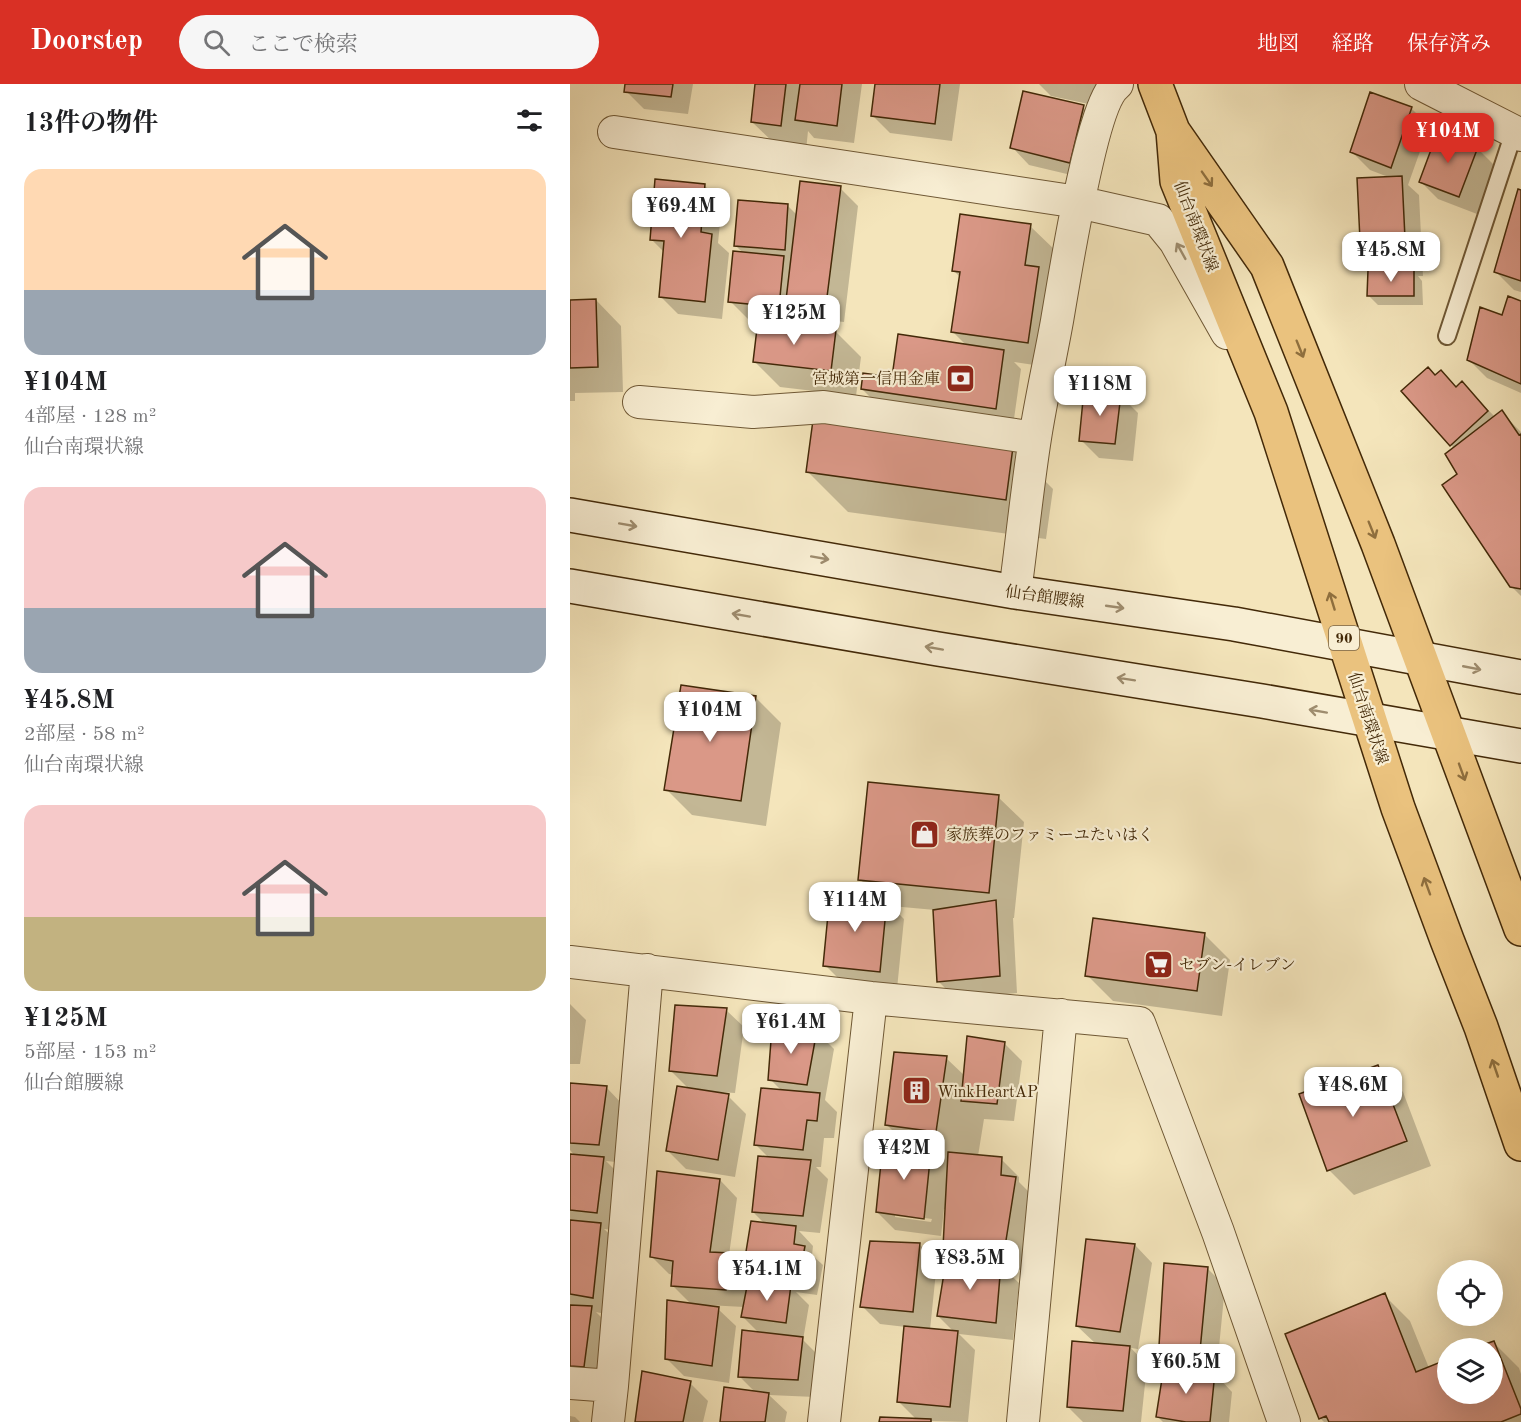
<!DOCTYPE html>
<html lang="ja">
<head>
<meta charset="utf-8">
<style>
  :root { --surface:#fff; --page:#f6f6f6; --text:#202124; --muted:#757577; --accent:#d93025 }
  body { margin:0; font-family:"Old Standard TT","Noto Serif JP",serif; background:var(--page); color:var(--text); height:100vh; display:flex; flex-direction:column; font-size:22px; white-space:nowrap }
  * { box-sizing:border-box; margin:0 }
  p { font-size:20px; color:var(--muted) }
  .icon { flex:none; width:33px; height:33px; fill:none; stroke:currentColor; stroke-width:2; stroke-linecap:round; stroke-linejoin:round }
  .map { position:relative; flex:1; overflow:hidden }
  .sheet { display:flex; flex-direction:column; background:var(--surface); width:570px }
  .sheet>* { flex:none }
  .tools { position:absolute; left:867px; top:1176px; display:grid; gap:12px }
  .tools a { display:grid; place-items:center; width:66px; height:66px; border-radius:50%; background:var(--surface); box-shadow:0 6px 24px #0002; font-size:30px }
  .price { position:absolute; translate:-50% -51px; padding:0 14px; border-radius:12px; background:#fff; color:#222; font-size:20px; line-height:39px; filter:drop-shadow(0 2px 3px #0008) }
  .price::after { content:''; position:absolute; left:50%; top:36px; width:18px; height:14px; margin-left:-9px; background:inherit; clip-path:polygon(0 0,100% 0,50% 100%) }
  .price.current { background:var(--accent); color:#fff }
  ul { padding:0; list-style:none }
  li { display:grid; align-content:center; gap:12px; height:318px; padding:0 24px }
  li span { display:grid; place-items:center; height:186px; border-radius:18px; color:#555 }
  li>.icon { margin-inline-start:auto }
  span .icon { width:108px; height:108px; fill:#fffc; stroke-width:1 }
  li b { font-size:26px }
  h2 { display:flex; justify-content:space-between; align-items:center; height:72px; padding:0 24px; font-size:26px }
  header { display:flex; align-items:center; gap:36px; box-sizing:border-box; height:84px; padding:0 30px; background:var(--accent); color:#fff }
  header strong { font-size:28px }
  nav { display:flex; gap:33px; margin-inline-start:auto; font-size:21px }
  .search { width:420px; height:54px; background:var(--page); display:flex; align-items:center; gap:15px; box-sizing:border-box; padding:0 21px; border-radius:33px; color:var(--muted); font-size:22px }
  main { display:flex; flex:1; min-height:0 }
  .map>svg:first-child { display:block }
  .shadow { fill:#0003; fill-rule:evenodd }
  .building { fill:#da9887; stroke:#432908; stroke-width:1.5 }
  .lines { fill:none; stroke-linecap:round; stroke-linejoin:round }
  .service-casing { stroke:#6f5835; stroke-width:20 }
  .minor-casing { stroke:#6f5835; stroke-width:34 }
  .secondary-casing { stroke:#432908; stroke-width:36 }
  .primary-casing { stroke:#432908; stroke-width:36 }
  .service { stroke:#f8eed3; stroke-width:16 }
  .minor { stroke:#f8eed3; stroke-width:32 }
  .secondary { stroke:#f8eed3; stroke-width:33 }
  .primary { stroke:#eac27e; stroke-width:33 }
  .oneway { stroke:#8e6e3d }
  .oneway2 { stroke:#9e8c6e }
  .labels { text-anchor:middle; stroke-width:4.5; stroke-linejoin:round; paint-order:stroke }
  .shield { fill:#f8eed3; stroke:#796445; stroke-width:1.5 }
  .shield-label { font-size:15px; font-weight:bold; fill:#432908 }
  .street-label { font-size:16px; fill:#432908; stroke:#f8eed3 }
  .poi-label { font-size:16px; fill:#432908; stroke:#f8eed3; text-anchor:start }
</style>
</head>
<body>
<header>
<strong>Doorstep</strong>
<div class="search"><svg class="icon" aria-label="search" viewBox="0 0 24 24"><circle cx="10" cy="10" r="6"/><path d="M15 15l6 6"/></svg>ここで検索</div>
<nav><a>地図</a><a>経路</a><a>保存済み</a></nav>
</header>
<main>
<section class="sheet">
<h2>13件の物件<svg class="icon" aria-label="filters" viewBox="0 0 24 24"><path d="M4 7h16M4 17h16"/><circle cx="9" cy="7" r="2"/><circle cx="15" cy="17" r="2"/></svg></h2>
<ul>
<li><span style="background:linear-gradient(#ffd9b3 65%,#9aa5b1 0)"><svg class="icon" aria-label="home" viewBox="0 0 24 24"><path d="M3 11l9-7 9 7M6 9v11h12V9"/></svg></span><div><b>¥104M</b><p>4部屋 · 128 m²</p><p>仙台南環状線</p></div></li>
<li><span style="background:linear-gradient(#f6c9c9 65%,#9aa5b1 0)"><svg class="icon" aria-label="home" viewBox="0 0 24 24"><path d="M3 11l9-7 9 7M6 9v11h12V9"/></svg></span><div><b>¥45.8M</b><p>2部屋 · 58 m²</p><p>仙台南環状線</p></div></li>
<li><span style="background:linear-gradient(#f6c9c9 60%,#c2b280 0)"><svg class="icon" aria-label="home" viewBox="0 0 24 24"><path d="M3 11l9-7 9 7M6 9v11h12V9"/></svg></span><div><b>¥125M</b><p>5部屋 · 153 m²</p><p>仙台館腰線</p></div></li>
</ul>
</section>
<div class="map">
<svg width="951" height="1338" viewBox="0 0 951 1338">
  <rect width="100%" height="100%" fill="#f4e5bb"/>
  <filter id="stains"><feTurbulence type="fractalNoise" baseFrequency=".00333" numOctaves="4"/><feColorMatrix values="0 0 0 0 .2 0 0 0 0 .09 0 0 0 0 .02 0 0 0 .5 -.17"/></filter>
  <radialGradient id="worn" r=".72"><stop offset=".6" stop-color="#630" stop-opacity="0"/><stop offset="1" stop-color="#630" stop-opacity=".3"/></radialGradient>
  <!-- shadow -->
  <path class="shadow" d="M 57,0 L 123,0 L 118,30 L 74,25 L 56,7 Z
    M 187,0 L 292,0 L 284,59 L 244,54 L 238,47 L 236,67 L 208,63 L 182,38 Z
    M 306,0 L 390,0 L 382,57 L 320,49 L 302,31 Z
    M 469,0 L 533,0 L 528,22 L 481,12 Z
    M 513,23 L 531,41 L 518,95 L 459,81 L 442,63 Z
    M 841,24 L 859,42 L 838,101 L 849,111 L 853,192 L 848,192 L 852,197 L 853,221 L 808,221 L 799,212 L 804,188 L 792,176 L 821,94 L 800,86 L 782,68 Z
    M 869,49 L 907,64 L 925,82 L 907,130 L 868,115 L 850,97 Z
    M 134,101 L 152,119 L 148,159 L 159,169 L 152,235 L 108,230 L 90,212 L 95,169 L 81,155 Z
    M 270,104 L 288,122 L 274,238 L 235,234 L 228,226 L 226,242 L 265,247 L 291,273 L 286,312 L 210,303 L 184,277 L 189,236 L 178,235 L 160,217 L 174,170 L 166,162 L 218,122 L 228,132 Z
    M 951,108 L 951,208 L 944,206 L 926,188 Z
    M 460,142 L 486,167 L 484,284 L 444,278 L 451,285 L 443,342 L 310,323 L 292,305 L 323,295 L 397,262 L 382,247 L 391,194 L 383,186 Z
    M 26,216 L 51,242 L 53,308 L 5,309 L 5,317 L 0,317 L 0,217 Z
    M 951,219 L 951,309 L 917,294 L 899,276 L 933,232 Z
    M 866,293 L 887,304 L 892,299 L 925,333 L 931,328 L 951,348 L 951,512 L 941,502 L 889,391 L 885,365 L 881,361 Z
    M 550,311 L 568,329 L 563,377 L 529,374 L 511,356 Z
    M 443,365 L 483,405 L 476,455 L 278,428 L 237,387 Z
    M 186,614 L 211,639 L 196,742 L 122,731 L 96,705 Z
    M 428,713 L 454,738 L 444,834 L 443,834 L 447,909 L 386,915 L 368,897 L 365,826 L 321,822 L 334,835 L 327,905 L 273,899 L 255,881 L 311,817 L 290,795 Z
    M 634,850 L 660,876 L 652,932 L 543,917 L 517,891 Z
    M 0,920 L 16,936 L 10,980 L 0,980 Z
    M 156,926 L 174,943 L 165,1009 L 149,1008 L 148,1010 L 158,1012 L 176,1030 L 165,1093 L 116,1085 L 98,1067 L 119,1005 L 101,987 Z
    M 246,947 L 264,965 L 255,1016 L 267,1028 L 264,1054 L 254,1054 L 251,1083 L 246,1083 L 258,1095 L 250,1149 L 229,1147 L 243,1162 L 242,1171 L 253,1181 L 247,1211 L 226,1208 L 239,1221 L 233,1256 L 250,1273 L 245,1313 L 199,1311 L 217,1328 L 215,1338 L 152,1338 L 186,1309 L 169,1292 L 189,1249 L 173,1233 L 174,1223 L 137,1221 L 136,1223 L 148,1225 L 166,1242 L 159,1299 L 114,1292 L 96,1274 L 122,1221 L 103,1202 L 104,1191 L 99,1190 L 81,1172 L 150,1096 L 167,1114 L 159,1171 L 175,1186 L 196,1141 L 183,1128 L 200,1075 L 186,1061 L 212,1007 L 200,995 ZM 177,1188 L 188,1199 L 176,1198 Z
    M 434,959 L 452,977 L 444,1037 L 414,1035 L 408,1072 L 431,1075 L 449,1093 L 449,1098 L 463,1112 L 451,1186 L 433,1184 L 449,1199 L 443,1256 L 389,1250 L 405,1266 L 398,1338 L 361,1337 L 362,1338 L 311,1338 L 347,1336 L 328,1317 L 336,1243 L 310,1240 L 292,1222 L 349,1160 L 367,1178 L 360,1246 L 384,1248 L 368,1232 L 392,1180 L 375,1162 L 377,1125 L 374,1125 L 371,1152 L 325,1146 L 307,1128 L 340,1064 L 317,1041 L 376,974 L 395,992 ZM 325,1130 L 362,1135 L 361,1138 L 325,1133 Z
    M 807,982 L 833,1008 L 861,1082 L 784,1111 L 759,1086 Z
    M 0,1000 L 37,1004 L 54,1022 L 46,1078 L 36,1077 L 52,1093 L 44,1146 L 34,1145 L 48,1158 L 40,1231 L 26,1228 L 39,1241 L 31,1300 L 0,1297 L 0,1072 L 6,1073 L 0,1066 Z
    M 565,1161 L 582,1179 L 568,1265 L 561,1264 L 577,1281 L 571,1338 L 513,1338 L 498,1323 L 526,1260 L 507,1242 Z
    M 637,1184 L 655,1202 L 647,1284 L 609,1279 L 591,1261 Z
    M 814,1211 L 840,1237 L 859,1284 L 878,1310 L 922,1310 L 922,1264 L 908,1264 L 923,1258 L 949,1284 L 951,1290 L 951,1338 L 754,1338 L 750,1334 Z
    M 645,1290 L 662,1308 L 659,1338 L 593,1338 L 588,1333 Z
    M 120,1299 L 138,1317 L 133,1338 L 67,1338 Z
    M 0,1332 L 5,1333 L 10,1338 L 0,1338 Z"/>
  <!-- building -->
  <path class="building" d="M 55,0 L 103,0 L 101,13 L 54,8 Z
    M 185,0 L 216,0 L 211,42 L 181,38 Z
    M 230,0 L 272,0 L 267,42 L 225,36 Z
    M 305,0 L 370,0 L 365,40 L 301,32 Z
    M 453,7 L 514,21 L 500,79 L 440,64 Z
    M 800,8 L 842,23 L 821,84 L 780,68 Z
    M 868,47 L 908,63 L 889,113 L 849,98 Z
    M 832,92 L 836,175 L 791,177 L 787,94 Z
    M 85,95 L 135,100 L 131,148 L 142,150 L 135,218 L 89,213 L 94,157 L 80,156 Z
    M 230,97 L 271,102 L 256,221 L 216,216 Z
    M 948,105 L 951,106 L 951,197 L 924,188 Z
    M 168,116 L 218,120 L 215,166 L 164,162 Z
    M 390,130 L 461,140 L 455,181 L 469,183 L 458,259 L 381,248 L 390,188 L 382,187 Z
    M 163,167 L 214,172 L 209,223 L 158,218 Z
    M 798,186 L 844,186 L 844,212 L 797,212 Z
    M 938,212 L 951,217 L 951,300 L 897,276 L 910,223 L 932,231 Z
    M 26,215 L 28,283 L 0,284 L 0,216 Z
    M 188,236 L 266,246 L 261,287 L 183,278 Z
    M 328,250 L 434,266 L 426,325 L 291,305 L 293,289 L 322,293 Z
    M 858,283 L 865,291 L 871,286 L 886,303 L 892,297 L 918,327 L 880,362 L 831,307 Z
    M 514,306 L 551,310 L 545,360 L 509,357 Z
    M 932,326 L 949,351 L 951,350 L 951,505 L 940,503 L 872,401 L 887,390 L 875,370 Z
    M 243,336 L 443,363 L 436,416 L 236,388 Z
    M 111,601 L 186,612 L 171,717 L 94,706 Z
    M 298,698 L 429,711 L 419,809 L 288,796 Z
    M 260,810 L 317,816 L 310,888 L 253,882 Z
    M 426,816 L 430,892 L 367,898 L 363,826 Z
    M 523,834 L 635,849 L 627,907 L 515,892 Z
    M 105,921 L 157,924 L 147,992 L 99,987 Z
    M 202,943 L 247,946 L 237,1001 L 198,996 Z
    M 397,952 L 435,958 L 427,1020 L 391,1017 Z
    M 324,968 L 377,972 L 366,1048 L 315,1041 Z
    M 808,981 L 837,1057 L 757,1087 L 729,1010 Z
    M 0,999 L 37,1002 L 29,1061 L 0,1059 Z
    M 107,1002 L 159,1010 L 148,1076 L 96,1067 Z
    M 191,1004 L 250,1009 L 247,1037 L 237,1036 L 233,1066 L 184,1061 Z
    M 313,1059 L 361,1066 L 354,1135 L 306,1128 Z
    M 378,1068 L 432,1073 L 431,1091 L 446,1093 L 434,1169 L 373,1163 Z
    M 0,1070 L 34,1073 L 27,1129 L 0,1126 Z
    M 188,1072 L 241,1076 L 233,1132 L 182,1128 Z
    M 87,1087 L 150,1095 L 140,1168 L 160,1169 L 156,1206 L 101,1202 L 103,1177 L 80,1173 Z
    M 0,1136 L 31,1139 L 23,1214 L 0,1210 Z
    M 181,1137 L 226,1142 L 224,1160 L 235,1162 L 229,1194 L 173,1186 Z
    M 516,1155 L 565,1160 L 550,1248 L 506,1242 Z
    M 300,1157 L 350,1159 L 343,1228 L 290,1223 Z
    M 376,1177 L 431,1180 L 426,1239 L 367,1232 Z
    M 594,1179 L 638,1183 L 630,1267 L 589,1262 Z
    M 178,1197 L 221,1201 L 216,1239 L 171,1233 Z
    M 815,1209 L 846,1288 L 878,1275 L 878,1310 L 922,1310 L 922,1264 L 904,1264 L 924,1257 L 951,1325 L 951,1330 L 931,1338 L 759,1338 L 756,1332 L 749,1335 L 715,1250 Z
    M 97,1216 L 149,1223 L 142,1282 L 95,1275 Z
    M 0,1221 L 22,1222 L 14,1283 L 0,1282 Z
    M 334,1242 L 388,1247 L 380,1323 L 327,1318 Z
    M 172,1246 L 233,1253 L 228,1296 L 168,1293 Z
    M 502,1257 L 560,1262 L 553,1327 L 497,1323 Z
    M 594,1282 L 645,1288 L 640,1338 L 616,1338 L 586,1333 Z
    M 72,1287 L 121,1297 L 113,1338 L 65,1338 Z
    M 154,1303 L 199,1309 L 195,1338 L 150,1338 Z
    M 310,1333 L 361,1335 L 361,1338 L 309,1338 Z"/>
  <g class="lines">
    <defs>
      <path id="service" d="M 877,252 L 944,48"/>
      <path id="minor" d="M 851,0 L 951,51
        M 44,48 L 508,118 L 588,136 L 605,157 L 657,249
        M 69,318 L 183,328 L 254,323 L 465,354
        M 445,508 C 452,457 457,405 465,354 C 471,315 480,276 487,237 C 494,197 521,20 547,0
        M 0,878 L 301,914 L 569,939 L 648,1148 L 714,1338
        M 0,1299 L 42,1302
        M 38,1338 L 42,1302 L 77,886
        M 254,1338 L 301,914
        M 453,1338 L 491,931"/>
      <path id="secondary" d="M 0,431 L 445,508 L 664,540 L 951,593
        M 0,502 L 368,565 L 692,617 L 951,662"/>
      <path id="primary" d="M 585,0 L 603,47 L 697,182 L 808,460 L 951,845
        M 603,47 L 607,97 L 701,328 L 828,724 L 877,856 L 911,943 L 951,1060"/>
    </defs>
    <!-- service casing -->
    <use href="#service" class="service-casing"/>
    <!-- minor casing -->
    <use href="#minor" class="minor-casing"/>
    <!-- secondary casing -->
    <use href="#secondary" class="secondary-casing"/>
    <!-- primary casing -->
    <use href="#primary" class="primary-casing"/>
    <!-- service -->
    <use href="#service" class="service"/>
    <!-- minor -->
    <use href="#minor" class="minor"/>
    <!-- secondary -->
    <use href="#secondary" class="secondary"/>
    <!-- primary -->
    <use href="#primary" class="primary"/>
  </g>
  <!-- one-way arrows -->
  <defs><path id="oneway-shaft" d="M-6 0H5M1.5-3L5.5 0L1.5 3" fill="none" stroke-width="1.6" stroke-linecap="round" stroke-linejoin="round" transform="scale(1.5)"/></defs>
  <g class="oneway">
    <use href="#oneway-shaft" transform="translate(637 95) rotate(55)"/>
    <use href="#oneway-shaft" transform="translate(730 265) rotate(68)"/>
    <use href="#oneway-shaft" transform="translate(802 446) rotate(68)"/>
    <use href="#oneway-shaft" transform="translate(762 517) rotate(-107)"/>
    <use href="#oneway-shaft" transform="translate(892 688) rotate(70)"/>
    <use href="#oneway-shaft" transform="translate(857 802) rotate(-110)"/>
    <use href="#oneway-shaft" transform="translate(925 984) rotate(-109)"/>
  </g>
  <g class="oneway2">
    <use href="#oneway-shaft" transform="translate(611 167) rotate(-119)"/>
    <use href="#oneway-shaft" transform="translate(58 441) rotate(10)"/>
    <use href="#oneway-shaft" transform="translate(250 474) rotate(10)"/>
    <use href="#oneway-shaft" transform="translate(545 523) rotate(8)"/>
    <use href="#oneway-shaft" transform="translate(171 531) rotate(-170)"/>
    <use href="#oneway-shaft" transform="translate(364 564) rotate(-170)"/>
    <use href="#oneway-shaft" transform="translate(902 584) rotate(11)"/>
    <use href="#oneway-shaft" transform="translate(556 595) rotate(-171)"/>
    <use href="#oneway-shaft" transform="translate(748 627) rotate(-170)"/>
  </g>
  <!-- icons -->
  <defs>
    <symbol id="bank-square" viewBox="-11 -11 22 22"><rect x="-9" y="-9" width="18" height="18" rx="4" fill="#8f2418" stroke="#f8eed3"/><path d="M-6-4H6V4H-6ZM0-2.3a2.3 2.3 0 1 0 0 4.6a2.3 2.3 0 1 0 0-4.6Z" fill="#fff"/></symbol>
    <symbol id="shop-square" viewBox="-11 -11 22 22"><rect x="-9" y="-9" width="18" height="18" rx="4" fill="#8f2418" stroke="#f8eed3"/><path d="M-5-2.5h2.3a2.7 3.5 0 0 1 5.4 0H5L5.5 6h-11ZM-1.5-2.5h3a1.5 2.3 0 0 0-3 0Z" fill="#fff"/></symbol>
    <symbol id="supermarket-square" viewBox="-11 -11 22 22"><rect x="-9" y="-9" width="18" height="18" rx="4" fill="#8f2418" stroke="#f8eed3"/><path d="M-6-5.5h2.5l.6 2H6L4.5 2H-2.5L-4.4-4H-6ZM-1.5 3.2a1.3 1.3 0 1 0 .1 0ZM3 3.2a1.3 1.3 0 1 0 .1 0Z" fill="#fff"/></symbol>
    <symbol id="building-square" viewBox="-11 -11 22 22"><rect x="-9" y="-9" width="18" height="18" rx="4" fill="#8f2418" stroke="#f8eed3"/><path d="M-4-6H4V6H1V3H-1V6H-4ZM-2.5-4.3h1.7v1.8h-1.7ZM.8-4.3h1.7v1.8H.8ZM-2.5-1h1.7V.8h-1.7ZM.8-1h1.7V.8H.8Z" fill="#fff"/></symbol>
  </defs>
  <g fill-rule="evenodd">
    <use href="#bank-square" x="374" y="278" width="33" height="33"/>
    <use href="#shop-square" x="338" y="734" width="33" height="33"/>
    <use href="#supermarket-square" x="572" y="864" width="33" height="33"/>
    <use href="#building-square" x="330" y="990" width="33" height="33"/>
  </g>
  <g class="labels">
    <!-- shield labels -->
    <rect class="shield" x="759" y="542" width="30" height="24" rx="4.5"/>
    <g class="shield-label">
      <text x="774" y="559">90</text>
    </g>
    <!-- street labels -->
    <g class="street-label">
      <text transform="translate(627 142) rotate(69)" y="6">仙台南環状線</text>
      <text transform="translate(475 512) rotate(8)" y="6">仙台館腰線</text>
      <text transform="translate(799 634) rotate(72)" y="6">仙台南環状線</text>
    </g>
    <!-- poi labels -->
    <g class="poi-label">
      <text x="370" y="300" text-anchor="end">宮城第一信用金庫</text>
      <text x="376" y="756">家族葬のファミーユたいはく</text>
      <text x="609" y="886">セブン-イレブン</text>
      <text x="367" y="1013">WinkHeartAP</text>
    </g>
  </g>
  <rect width="100%" height="100%" filter="url(#stains)"/>
  <rect width="100%" height="100%" fill="url(#worn)"/>
</svg>
<div class="tools">
<a><svg class="icon" aria-label="locate" viewBox="0 0 24 24"><circle cx="12" cy="12" r="6"/><path d="M12 2v4M12 18v4M2 12h4M18 12h4"/></svg></a>
<a><svg class="icon" aria-label="layers" viewBox="0 0 24 24"><path d="M12 4l9 5-9 5-9-5zM3 14l9 5 9-5"/></svg></a>
</div>
<b class="price current" style="left:878px;top:80px">¥104M</b>
<b class="price" style="left:111px;top:155px">¥69.4M</b>
<b class="price" style="left:821px;top:199px">¥45.8M</b>
<b class="price" style="left:224px;top:262px">¥125M</b>
<b class="price" style="left:530px;top:333px">¥118M</b>
<b class="price" style="left:140px;top:659px">¥104M</b>
<b class="price" style="left:285px;top:849px">¥114M</b>
<b class="price" style="left:221px;top:971px">¥61.4M</b>
<b class="price" style="left:783px;top:1034px">¥48.6M</b>
<b class="price" style="left:334px;top:1097px">¥42M</b>
<b class="price" style="left:400px;top:1207px">¥83.5M</b>
<b class="price" style="left:197px;top:1218px">¥54.1M</b>
<b class="price" style="left:616px;top:1311px">¥60.5M</b>
</div>
</main>
</body>
</html>
